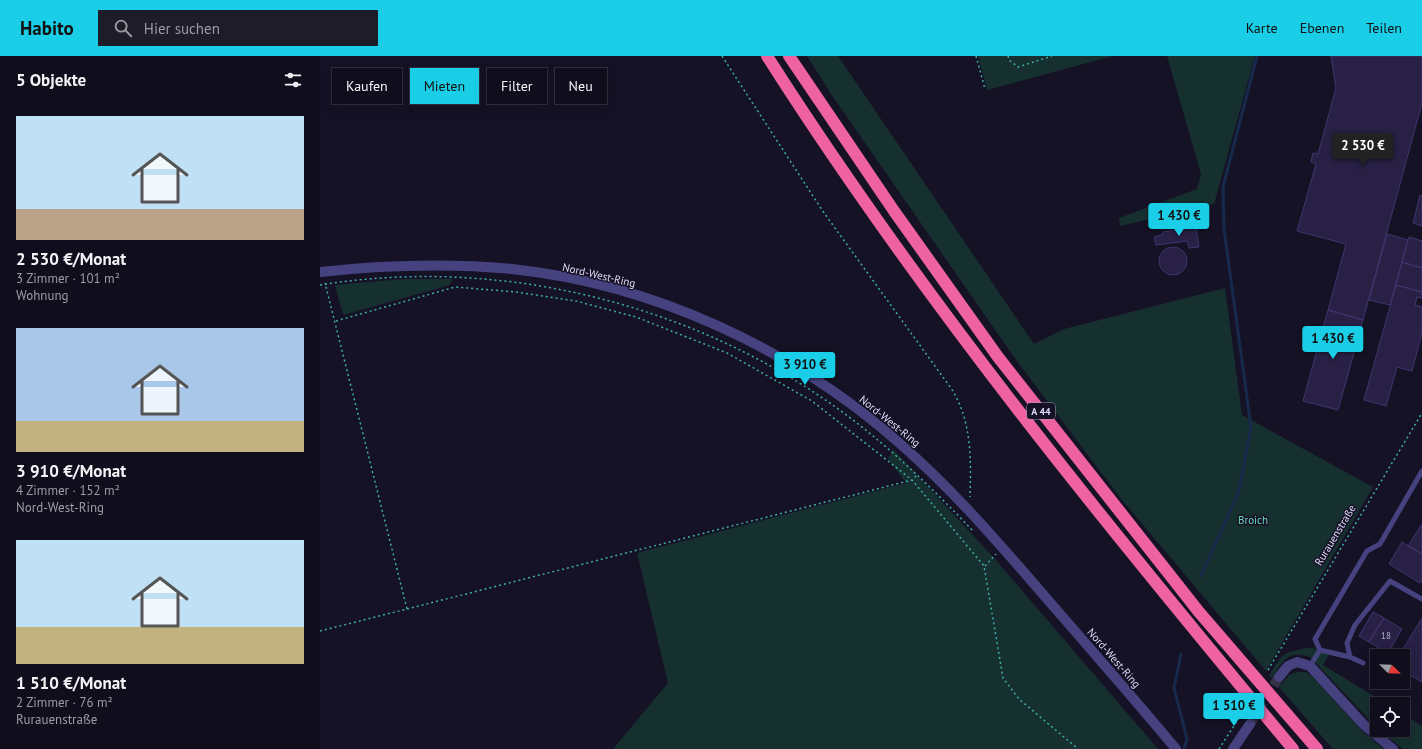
<!DOCTYPE html>
<html lang="de">
<head>
<meta charset="utf-8">
<style>
  :root { --surface:#100e1c; --page:#1e1c29; --text:#f1f3f6; --muted:#9c9ca3; --line:#302e3b; --accent:#1bcee8 }
  body { margin:0; font-family:"PT Sans",sans-serif; background:var(--page); color:var(--text); height:100vh; display:flex; flex-direction:column; font-size:15px; white-space:nowrap }
  * { box-sizing:border-box; margin:0 }
  p { font-size:13px; color:var(--muted) }
  .icon { flex:none; width:22px; height:22px; fill:none; stroke:currentColor; stroke-width:2; stroke-linecap:round; stroke-linejoin:round }
  .map { position:relative; flex:1; overflow:hidden }
  .details { display:flex; flex-direction:column; background:var(--surface); width:320px }
  .details>* { flex:none }
  .guide { position:absolute; left:12px; top:12px; width:380px; height:36px; display:flex; gap:8px }
  .needle { width:26px; rotate:113deg }
  .buttons { position:absolute; left:1050px; top:593px; display:grid; gap:8px }
  .buttons a { display:grid; place-items:center; width:40px; height:40px; border-radius:0px; background:var(--surface); box-shadow:0 4px 16px #0002,0 0 0 1px var(--line); font-size:20px }
  .price { position:absolute; translate:-50% -34px; padding:0 9px; border-radius:4px; background:var(--accent); color:#111; font-size:13px; line-height:26px; filter:drop-shadow(0 1px 2px #0008) }
  .price::after { content:''; position:absolute; left:50%; top:24px; width:12px; height:9px; margin-left:-6px; background:inherit; clip-path:polygon(0 0,100% 0,50% 100%) }
  .price.current { background:#222; color:#fff }
  ul { padding:0; list-style:none }
  li { display:grid; align-content:center; gap:8px; height:212px; padding:0 16px }
  li span { display:grid; place-items:center; height:124px; border-radius:0px; color:#555 }
  li>.icon { margin-inline-start:auto }
  span .icon { width:72px; height:72px; fill:#fffc; stroke-width:1 }
  li b { font-size:17px }
  h2 { display:flex; justify-content:space-between; align-items:center; height:48px; padding:0 16px; font-size:17px }
  .chip { padding:0 14px; border-radius:0px; background:var(--surface); box-shadow:0 4px 16px #0002,0 0 0 1px var(--line); font-size:14px; line-height:36px }
  .chip.current { background:var(--accent); color:#111 }
  header { display:flex; align-items:center; gap:24px; box-sizing:border-box; height:56px; padding:0 20px; background:var(--accent); color:#111 }
  header strong { font-size:19px }
  nav { display:flex; gap:22px; margin-inline-start:auto; font-size:14px }
  .search { width:280px; height:36px; background:var(--page); display:flex; align-items:center; gap:10px; box-sizing:border-box; padding:0 14px; border-radius:0px; color:var(--muted); font-size:15px }
  main { display:flex; flex:1; min-height:0 }
  .map>svg:first-child { display:block }
  .green { fill:#162f2f }
  .lines { fill:none; stroke-linecap:round; stroke-linejoin:round }
  .stream { stroke:#162a4c; stroke-width:3 }
  .building { fill:#282045; stroke:#41356f }
  .street-tunnel { stroke:#343046; stroke-width:10; stroke-dasharray:10 5; stroke-linecap:butt }
  .path { stroke:#3dada9; stroke-width:1.5; stroke-dasharray:2 3; stroke-linecap:butt }
  .lane { stroke:#464280; stroke-width:5 }
  .street { stroke:#464280; stroke-width:10 }
  .highway { stroke:#ef62a2; stroke-width:12 }
  .labels { text-anchor:middle; stroke-width:3; stroke-linejoin:round; paint-order:stroke }
  .number-label { font-size:9px; fill:#b1acce }
  .shield { fill:#161226; stroke:#a39fbb; stroke-width:1 }
  .shield-label { font-size:10px; font-weight:bold; fill:#dfdbfb }
  .street-label { font-size:11px; fill:#dfdbfb; stroke:#161226 }
  .park-label { font-size:11px; fill:#6dd5bd; stroke:#161226 }
</style>
</head>
<body>
<header>
<strong>Habito</strong>
<div class="search"><svg class="icon" aria-label="search" viewBox="0 0 24 24"><circle cx="10" cy="10" r="6"/><path d="M15 15l6 6"/></svg>Hier suchen</div>
<nav><a>Karte</a><a>Ebenen</a><a>Teilen</a></nav>
</header>
<main>
<section class="details">
<h2>5 Objekte<svg class="icon" aria-label="filters" viewBox="0 0 24 24"><path d="M4 7h16M4 17h16"/><circle cx="9" cy="7" r="2"/><circle cx="15" cy="17" r="2"/></svg></h2>
<ul>
<li><span style="background:linear-gradient(#bfe0f5 75%,#b9a48a 0)"><svg class="icon" aria-label="home" viewBox="0 0 24 24"><path d="M3 11l9-7 9 7M6 9v11h12V9"/></svg></span><div><b>2 530 €/Monat</b><p>3 Zimmer · 101 m²</p><p>Wohnung</p></div></li>
<li><span style="background:linear-gradient(#a9c7e8 75%,#c2b280 0)"><svg class="icon" aria-label="home" viewBox="0 0 24 24"><path d="M3 11l9-7 9 7M6 9v11h12V9"/></svg></span><div><b>3 910 €/Monat</b><p>4 Zimmer · 152 m²</p><p>Nord-West-Ring</p></div></li>
<li><span style="background:linear-gradient(#bfe0f5 70%,#c2b280 0)"><svg class="icon" aria-label="home" viewBox="0 0 24 24"><path d="M3 11l9-7 9 7M6 9v11h12V9"/></svg></span><div><b>1 510 €/Monat</b><p>2 Zimmer · 76 m²</p><p>Rurauenstraße</p></div></li>
</ul>
</section>
<div class="map">
<svg width="1102" height="693" viewBox="0 0 1102 693">
  <rect width="100%" height="100%" fill="#161226"/>
  <!-- green -->
  <path class="green" d="M 487,0 L 518,0 L 714,288 L 744,273 L 905,232 L 922,359 L 1053,431 L 946,615 L 802,444 L 696,304 L 511,38 Z
    M 658,0 L 793,0 L 667,34 Z
    M 847,0 L 935,0 L 894,148 L 800,170 L 799,162 L 877,133 L 881,118 Z
    M 82,223 L 132,223 L 130,229 L 23,259 L 15,229 Z
    M 573,393 L 675,503 L 838,693 L 293,693 L 348,627 L 317,497 L 586,427 L 568,403 Z
    M 988,592 L 999,593 L 1009,599 L 1003,609 L 1067,648 L 1057,648 L 1057,672 L 990,601 C 967,594 963,605 952,622 L 949,620 C 963,597 961,597 988,592 Z
    M 977,616 L 986,616 L 992,620 L 1041,674 L 1064,693 L 1013,693 L 959,631 L 969,619 Z
    M 1083,658 L 1102,670 L 1102,693 L 1083,693 L 1059,674 L 1083,674 Z"/>
  <g class="lines">
    <!-- stream -->
    <path class="stream" d="M 881,520 L 919,435 L 931,371 L 904,173 L 903,131 L 937,0
      M 861,598 L 854,632 L 867,683 L 864,693"/>
  </g>
  <!-- building -->
  <path class="building" d="M 1011,0 L 1102,0 L 1102,47 L 1043,264 L 1008,254 L 1026,188 L 977,175 L 996,108 L 991,106 L 993,97 L 998,98 L 1016,32 Z
    M 1100,139 L 1102,140 L 1102,170 L 1093,167 Z
    M 876,171 L 879,191 L 869,192 L 867,185 L 836,189 L 834,181 L 842,179 L 843,176 Z
    M 1067,178 L 1088,184 L 1070,249 L 1049,244 Z
    M 1089,181 L 1102,185 L 1102,212 L 1082,206 Z
    M839 205a14 14 0 1 1 28 0a14 14 0 1 1-28 0Z
    M 1082,206 L 1102,212 L 1102,236 L 1076,229 Z
    M 1076,229 L 1102,236 L 1102,242 L 1097,241 L 1095,249 L 1102,251 L 1102,276 L 1092,315 L 1077,311 L 1066,350 L 1044,344 Z
    M 1008,254 L 1043,264 L 1018,354 L 983,345 Z
    M 1102,468 L 1102,498 L 1088,490 Z
    M 1082,486 L 1102,498 L 1102,525 L 1100,527 L 1069,508 Z
    M 1053,556 L 1064,562 L 1049,586 L 1039,580 Z
    M 1064,562 L 1082,573 L 1068,597 L 1049,586 Z
    M 1102,562 L 1102,626 L 1083,615 L 1083,600 L 1079,600 Z"/>
  <g class="lines">
    <!-- street-tunnel -->
    <path class="street-tunnel" d="M 930,668 L 959,621"/>
    <!-- path -->
    <path class="path" d="M 402,0 L 502,154 L 633,335 C 652,368 651,404 650,441
      M 656,0 L 665,33
      M 688,0 L 689,4 L 698,11 L 732,0
      M 0,229 C 185,199 384,250 533,364 C 577,398 616,436 654,476
      M 16,265 L 135,231 L 196,236 L 256,245 L 316,261 L 407,297 L 492,345 L 592,424 L 664,510 L 683,622 L 699,643 L 758,693
      M 665,510 L 676,498
      M 87,553 L 592,424 L 597,419
      M 0,575 L 87,553 L 5,227
      M 948,614 L 1102,357
      M 899,693 L 921,659"/>
    <!-- lane -->
    <path class="lane" d="M 1000,594 L 995,583 L 1047,495 L 1060,488 L 1102,415
      M 1043,607 L 1030,601 L 1027,587 L 1035,569 L 1070,525 L 1102,543
      M 990,610 L 1000,594 L 1030,601"/>
    <!-- street -->
    <path class="street" d="M 0,216 C 64,209 128,207 192,213 C 333,228 471,292 577,385 C 635,435 684,493 734,551 C 775,598 816,645 856,693
      M 959,621 L 968,610 L 977,606 L 990,610 L 1044,669 L 1073,693
      M 913,693 L 930,668"/>
    <!-- highway -->
    <path class="highway" d="M 447,0 C 603,245 787,470 973,693
      M 469,0 L 574,155 L 678,301 L 879,556 L 997,693"/>
  </g>
  <g class="labels">
    <!-- number labels -->
    <g class="number-label">
      <text x="1066" y="583">18</text>
    </g>
    <!-- shield labels -->
    <rect class="shield" x="707" y="347" width="28" height="16" rx="3"/>
    <g class="shield-label">
      <text x="721" y="359">A 44</text>
    </g>
    <!-- street labels -->
    <g class="street-label">
      <text transform="translate(279 219) rotate(13)" y="4">Nord-West-Ring</text>
      <text transform="translate(570 365) rotate(39)" y="4">Nord-West-Ring</text>
      <text transform="translate(1015 479) rotate(-59)" y="4">Rurauenstraße</text>
      <text transform="translate(794 602) rotate(49)" y="4">Nord-West-Ring</text>
    </g>
    <!-- park labels -->
    <g class="park-label">
      <text x="933" y="468">Broich</text>
    </g>
  </g>
</svg>
<div class="buttons">
<a><svg class="needle" viewBox="-14 -14 28 28"><path d="M0-13l5 13h-10z" fill="#e53935"/><path d="M0 13l5-13h-10z" fill="#9c9ca3"/></svg></a>
<a><svg class="icon" aria-label="locate" viewBox="0 0 24 24"><circle cx="12" cy="12" r="6"/><path d="M12 2v4M12 18v4M2 12h4M18 12h4"/></svg></a>
</div>
<b class="price current" style="left:1043px;top:111px">2 530 €</b>
<b class="price" style="left:859px;top:181px">1 430 €</b>
<b class="price" style="left:1013px;top:304px">1 430 €</b>
<b class="price" style="left:485px;top:330px">3 910 €</b>
<b class="price" style="left:914px;top:671px">1 510 €</b>
<div class="guide">
<a class="chip">Kaufen</a>
<a class="chip current">Mieten</a>
<a class="chip">Filter</a>
<a class="chip">Neu</a>
</div>
</div>
</main>
</body>
</html>
